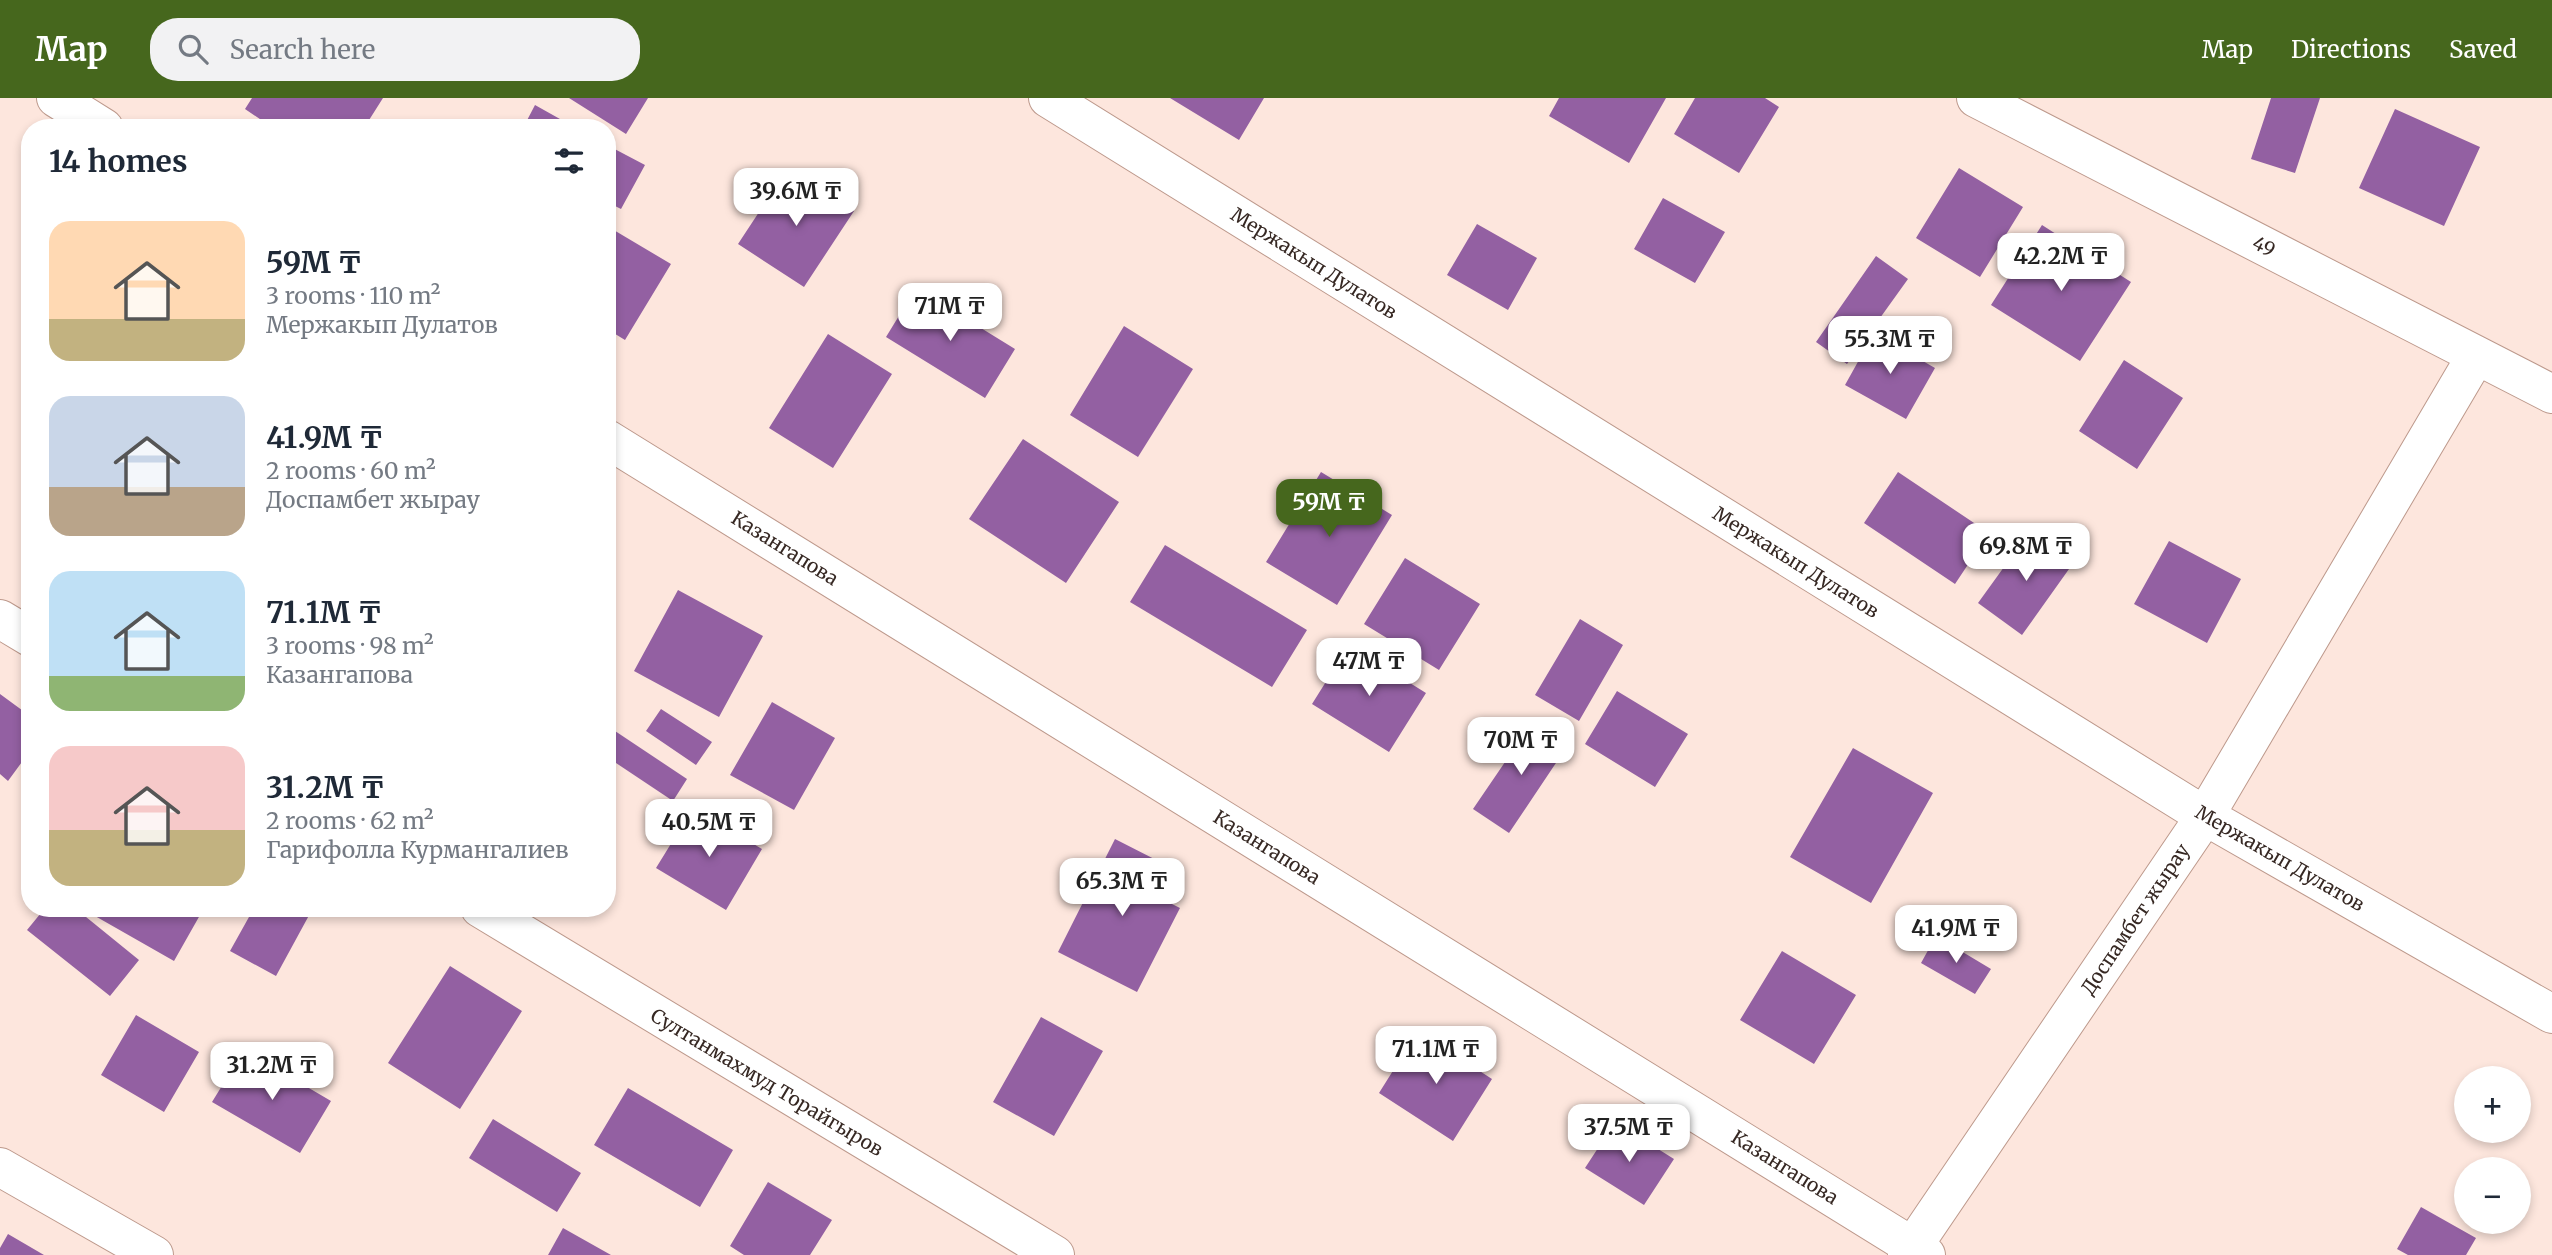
<!DOCTYPE html>
<html lang="en">
<head>
<meta charset="utf-8">
<style>
  :root { --surface:#fff; --page:#f2f2f3; --text:#1f2937; --muted:#747a83; --accent:#46671d }
  body { margin:0; font-family:Merriweather,serif; background:var(--page); color:var(--text); height:100vh; display:flex; flex-direction:column; font-size:26px; white-space:nowrap }
  * { box-sizing:border-box; margin:0 }
  p { font-size:23px; color:var(--muted) }
  .icon { flex:none; width:38px; height:38px; fill:none; stroke:currentColor; stroke-width:2; stroke-linecap:round; stroke-linejoin:round }
  .map { position:relative; flex:1; overflow:hidden }
  .details { position:absolute; left:21px; top:21px; width:595px; height:798px; display:flex; flex-direction:column; background:var(--surface); border-radius:28px; box-shadow:0 4px 10px #0003 }
  .details>* { flex:none }
  .fabs { position:absolute; left:2454px; top:968px; display:grid; gap:14px }
  .fabs a { display:grid; place-items:center; width:77px; height:77px; border-radius:50%; background:var(--surface); box-shadow:0 4px 10px #0003; font-size:35px }
  .price { position:absolute; translate:-50% -60px; padding:0 16px; border-radius:14px; background:#fff; color:#222; font-size:23px; line-height:46px; filter:drop-shadow(0 2px 4px #0008) }
  .price::after { content:''; position:absolute; left:50%; top:42px; width:21px; height:16px; margin-left:-10px; background:inherit; clip-path:polygon(0 0,100% 0,50% 100%) }
  .price.on { background:var(--accent); color:#fff }
  ul { padding:0; list-style:none }
  li { display:flex; align-items:center; gap:21px; height:175px; padding:0 28px }
  li span { display:grid; place-items:center; flex:none; width:196px; height:140px; border-radius:21px; color:#555 }
  li>.icon { margin-inline-start:auto }
  span .icon { width:84px; height:84px; fill:#fffc; stroke-width:1 }
  li b { font-size:30px }
  h2 { display:flex; justify-content:space-between; align-items:center; height:84px; padding:0 28px; font-size:30px }
  header { display:flex; align-items:center; gap:42px; box-sizing:border-box; height:98px; padding:0 35px; background:var(--accent); color:#fff }
  header strong { font-size:33px }
  nav { display:flex; gap:38px; margin-inline-start:auto; font-size:24px }
  .search { width:490px; height:63px; background:var(--page); display:flex; align-items:center; gap:18px; box-sizing:border-box; padding:0 24px; border-radius:28px; color:var(--muted); font-size:26px }
  .map>svg:first-child { display:block }
  .building { fill:#9360a2 }
  .lines { fill:none; stroke-linecap:round; stroke-linejoin:round }
  .minor-casing { stroke:#bd998c; stroke-width:40 }
  .minor { stroke:#fff; stroke-width:38 }
  .labels { text-anchor:middle; stroke-width:7; stroke-linejoin:round; paint-order:stroke }
  .street-label { font-size:19px; fill:#362823; stroke:#fff }
</style>
</head>
<body>
<header>
<strong>Map</strong>
<div class="search"><svg class="icon" aria-label="search" viewBox="0 0 24 24"><circle cx="10" cy="10" r="6"/><path d="M15 15l6 6"/></svg>Search here</div>
<nav><a>Map</a><a>Directions</a><a>Saved</a></nav>
</header>
<div class="map">
<svg width="2552" height="1157" viewBox="0 0 2552 1157">
  <rect width="100%" height="100%" fill="#fde6dd"/>
  <!-- building -->
  <path class="building" d="M 252,0 L 383,0 L 364,30 L 273,30 L 245,11 Z
    M 569,0 L 648,0 L 626,36 Z
    M 1170,0 L 1264,0 L 1239,42 Z
    M 1559,0 L 1666,0 L 1629,65 L 1549,18 Z
    M 1695,0 L 1765,0 L 1779,9 L 1739,75 L 1674,36 Z
    M 2271,0 L 2320,0 L 2295,75 L 2251,61 Z
    M 535,7 L 576,30 L 523,30 Z
    M 2395,11 L 2480,49 L 2444,128 L 2359,90 Z
    M 607,47 L 645,67 L 621,111 L 607,104 Z
    M 788,70 L 854,113 L 804,189 L 738,146 Z
    M 1959,70 L 2023,109 L 1980,179 L 1916,140 Z
    M 1663,100 L 1725,134 L 1695,185 L 1634,151 Z
    M 1477,126 L 1537,160 L 1508,212 L 1447,177 Z
    M 2042,127 L 2131,184 L 2080,263 L 1991,207 Z
    M 607,128 L 671,166 L 625,242 L 607,231 Z
    M 1876,158 L 1908,181 L 1847,266 L 1816,244 Z
    M 916,190 L 1015,251 L 985,300 L 886,239 Z
    M 1124,228 L 1193,271 L 1138,359 L 1070,317 Z
    M 1874,235 L 1935,270 L 1906,321 L 1845,287 Z
    M 828,236 L 892,276 L 833,370 L 769,330 Z
    M 2124,262 L 2183,300 L 2137,371 L 2079,333 Z
    M 1023,341 L 1119,404 L 1066,485 L 969,421 Z
    M 1321,374 L 1392,417 L 1337,507 L 1266,464 Z
    M 1898,374 L 1989,435 L 1955,486 L 1864,425 Z
    M 2030,433 L 2074,464 L 2022,537 L 1978,505 Z
    M 2169,443 L 2241,481 L 2207,545 L 2134,506 Z
    M 1165,447 L 1307,532 L 1272,589 L 1130,504 Z
    M 1405,460 L 1480,506 L 1439,572 L 1364,526 Z
    M 678,492 L 763,538 L 719,619 L 634,573 Z
    M 1580,521 L 1623,547 L 1579,623 L 1535,597 Z
    M 1349,547 L 1426,595 L 1389,654 L 1312,606 Z
    M 1617,593 L 1688,636 L 1655,689 L 1585,646 Z
    M 0,596 L 30,618 L 30,653 L 8,683 L 0,676 Z
    M 772,604 L 835,640 L 794,712 L 730,677 Z
    M 661,611 L 712,644 L 696,667 L 646,633 Z
    M 1533,623 L 1568,647 L 1509,735 L 1473,711 Z
    M 609,629 L 687,681 L 673,703 L 607,659 Z
    M 1853,650 L 1933,695 L 1871,805 L 1790,759 Z
    M 693,710 L 762,751 L 726,812 L 656,770 Z
    M 1115,741 L 1168,768 L 1154,797 L 1180,810 L 1137,894 L 1058,854 Z
    M 45,810 L 75,810 L 139,862 L 110,898 L 27,832 Z
    M 81,810 L 204,810 L 174,863 Z
    M 254,810 L 313,810 L 276,878 L 230,853 Z
    M 1936,838 L 1991,871 L 1975,896 L 1921,865 Z
    M 1782,853 L 1856,897 L 1814,966 L 1740,922 Z
    M 450,868 L 522,913 L 460,1011 L 388,965 Z
    M 136,917 L 199,954 L 164,1014 L 101,977 Z
    M 1041,919 L 1103,953 L 1054,1038 L 993,1004 Z
    M 1418,933 L 1492,981 L 1453,1043 L 1379,995 Z
    M 244,952 L 331,1003 L 300,1055 L 212,1004 Z
    M 628,990 L 733,1052 L 700,1109 L 594,1047 Z
    M 493,1021 L 581,1075 L 557,1114 L 469,1060 Z
    M 1615,1024 L 1674,1061 L 1644,1107 L 1585,1070 Z
    M 768,1084 L 832,1122 L 810,1157 L 744,1157 L 730,1148 Z
    M 2421,1109 L 2476,1140 L 2466,1157 L 2408,1157 L 2397,1151 Z
    M 563,1130 L 611,1157 L 548,1157 Z
    M 8,1136 L 44,1157 L 0,1157 L 0,1150 Z"/>
  <g class="lines">
    <defs>
      <path id="minor" d="M 56,0 L 104,30
        M 1048,0 L 2205,718 L 2552,916
        M 1976,0 L 2552,296
        M 607,341 L 1926,1157
        M 0,521 L 30,539
        M 480,810 L 1055,1157
        M 0,1069 L 154,1157
        M 1907,1157 L 2205,718 L 2476,258"/>
    </defs>
    <!-- minor casing -->
    <use href="#minor" class="minor-casing"/>
    <!-- minor -->
    <use href="#minor" class="minor"/>
  </g>
  <g class="labels">
    <!-- street labels -->
    <g class="street-label">
      <text transform="translate(2264 148) rotate(27)" y="7">49</text>
      <text transform="translate(1314 165) rotate(32)" y="7">Мержакып Дулатов</text>
      <text transform="translate(785 450) rotate(32)" y="7">Казангапова</text>
      <text transform="translate(1796 464) rotate(32)" y="7">Мержакып Дулатов</text>
      <text transform="translate(1267 749) rotate(32)" y="7">Казангапова</text>
      <text transform="translate(2280 760) rotate(30)" y="7">Мержакып Дулатов</text>
      <text transform="translate(2135 821) rotate(-56)" y="7">Доспамбет жырау</text>
      <text transform="translate(767 984) rotate(31)" y="7">Султанмахмуд Торайгыров</text>
      <text transform="translate(1785 1069) rotate(32)" y="7">Казангапова</text>
    </g>
  </g>
</svg>
<div class="fabs">
<a>+</a>
<a>−</a>
</div>
<b class="price" style="left:796px;top:130px">39.6M ₸</b>
<b class="price" style="left:2061px;top:195px">42.2M ₸</b>
<b class="price" style="left:950px;top:245px">71M ₸</b>
<b class="price" style="left:1890px;top:278px">55.3M ₸</b>
<b class="price on" style="left:1329px;top:441px">59M ₸</b>
<b class="price" style="left:2026px;top:485px">69.8M ₸</b>
<b class="price" style="left:1369px;top:600px">47M ₸</b>
<b class="price" style="left:1521px;top:679px">70M ₸</b>
<b class="price" style="left:709px;top:761px">40.5M ₸</b>
<b class="price" style="left:1122px;top:820px">65.3M ₸</b>
<b class="price" style="left:1956px;top:867px">41.9M ₸</b>
<b class="price" style="left:1436px;top:988px">71.1M ₸</b>
<b class="price" style="left:272px;top:1004px">31.2M ₸</b>
<b class="price" style="left:1629px;top:1066px">37.5M ₸</b>
<section class="details">
<h2>14 homes<svg class="icon" aria-label="filters" viewBox="0 0 24 24"><path d="M4 7h16M4 17h16"/><circle cx="9" cy="7" r="2"/><circle cx="15" cy="17" r="2"/></svg></h2>
<ul>
<li><span style="background:linear-gradient(#ffd9b3 70%,#c2b280 0)"><svg class="icon" aria-label="home" viewBox="0 0 24 24"><path d="M3 11l9-7 9 7M6 9v11h12V9"/></svg></span><div><b>59M ₸</b><p>3 rooms · 110 m²</p><p>Мержакып Дулатов</p></div></li>
<li><span style="background:linear-gradient(#c9d6e8 65%,#b9a48a 0)"><svg class="icon" aria-label="home" viewBox="0 0 24 24"><path d="M3 11l9-7 9 7M6 9v11h12V9"/></svg></span><div><b>41.9M ₸</b><p>2 rooms · 60 m²</p><p>Доспамбет жырау</p></div></li>
<li><span style="background:linear-gradient(#bfe0f5 75%,#8fb573 0)"><svg class="icon" aria-label="home" viewBox="0 0 24 24"><path d="M3 11l9-7 9 7M6 9v11h12V9"/></svg></span><div><b>71.1M ₸</b><p>3 rooms · 98 m²</p><p>Казангапова</p></div></li>
<li><span style="background:linear-gradient(#f6c9c9 60%,#c2b280 0)"><svg class="icon" aria-label="home" viewBox="0 0 24 24"><path d="M3 11l9-7 9 7M6 9v11h12V9"/></svg></span><div><b>31.2M ₸</b><p>2 rooms · 62 m²</p><p>Гарифолла Курмангалиев</p></div></li>
</ul>
</section>
</div>
</body>
</html>
